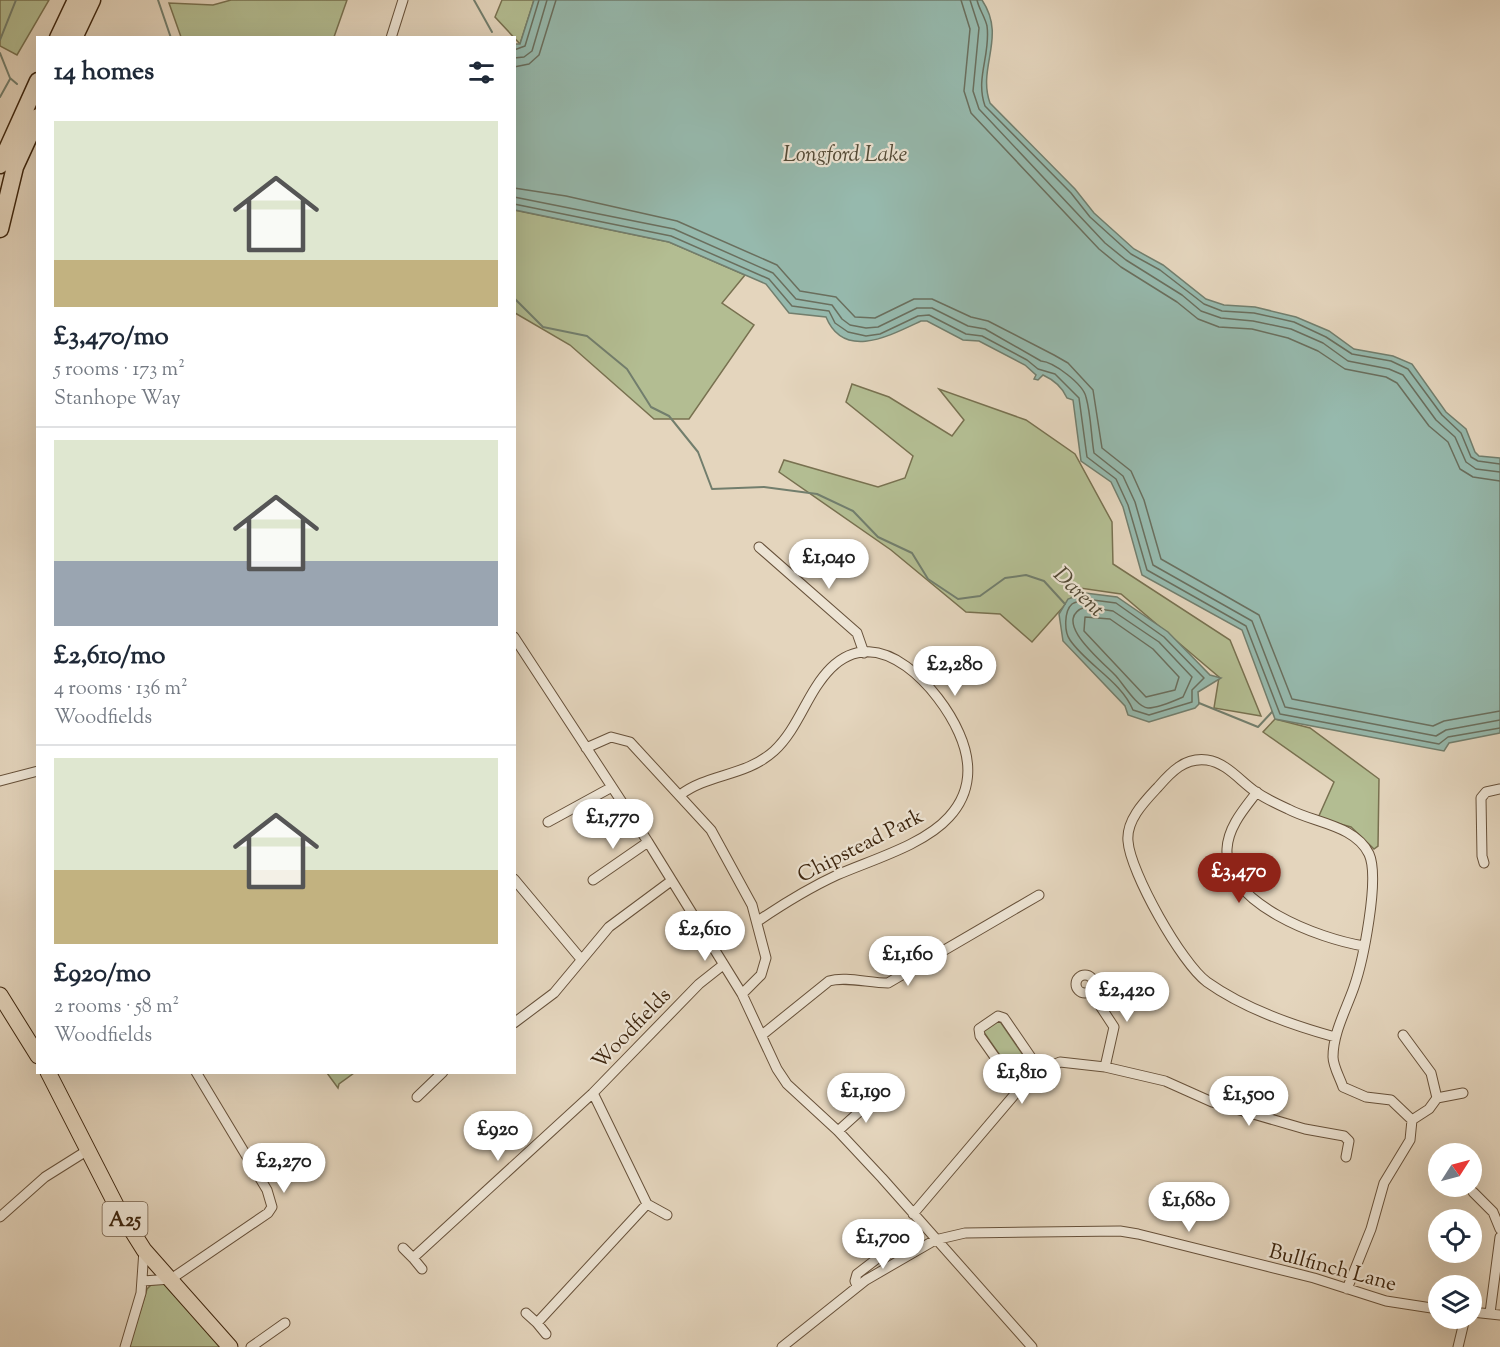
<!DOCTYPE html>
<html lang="en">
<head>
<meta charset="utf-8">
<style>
  :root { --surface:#fff; --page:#f2f2f3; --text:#1f2937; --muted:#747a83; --line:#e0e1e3; --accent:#8f2418 }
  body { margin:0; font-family:"Sorts Mill Goudy",serif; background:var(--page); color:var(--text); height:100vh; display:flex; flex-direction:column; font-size:22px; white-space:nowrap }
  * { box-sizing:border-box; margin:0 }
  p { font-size:20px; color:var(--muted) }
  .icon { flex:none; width:33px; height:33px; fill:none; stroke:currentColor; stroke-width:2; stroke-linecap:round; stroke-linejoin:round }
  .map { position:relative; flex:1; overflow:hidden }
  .sheet { position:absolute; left:36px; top:36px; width:480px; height:1038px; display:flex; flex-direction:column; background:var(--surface); border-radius:0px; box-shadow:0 6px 24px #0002 }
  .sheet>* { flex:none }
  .needle { width:39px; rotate:54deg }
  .fabs { position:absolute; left:1428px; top:1143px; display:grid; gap:12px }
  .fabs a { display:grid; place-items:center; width:54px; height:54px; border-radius:50%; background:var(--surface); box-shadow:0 6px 24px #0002; font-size:30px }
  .price { position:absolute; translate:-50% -51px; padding:0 14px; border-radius:21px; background:#fff; color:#222; font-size:20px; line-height:39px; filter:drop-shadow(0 2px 3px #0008) }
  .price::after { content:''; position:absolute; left:50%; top:36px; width:18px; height:14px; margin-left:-9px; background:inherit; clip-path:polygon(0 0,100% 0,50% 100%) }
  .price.current { background:var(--accent); color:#fff }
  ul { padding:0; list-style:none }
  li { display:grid; align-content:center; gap:12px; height:318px; padding:0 18px }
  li+li { border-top:2px solid var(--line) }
  li span { display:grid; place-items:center; height:186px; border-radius:0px; color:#555 }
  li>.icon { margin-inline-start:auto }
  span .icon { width:108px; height:108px; fill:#fffc; stroke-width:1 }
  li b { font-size:26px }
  h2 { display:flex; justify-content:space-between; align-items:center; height:72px; padding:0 18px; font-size:26px }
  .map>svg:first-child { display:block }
  .green { fill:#b3bd92; stroke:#787150; stroke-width:1.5 }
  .water { fill:#96b9ad; stroke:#727e6d; stroke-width:1.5 }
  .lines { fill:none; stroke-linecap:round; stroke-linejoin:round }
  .shore { stroke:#6a6f5e; stroke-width:1.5 }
  .stream { stroke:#727e6d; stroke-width:2 }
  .minor-casing { stroke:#67513a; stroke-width:11 }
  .trunk-casing { stroke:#3d250e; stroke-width:17 }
  .motorway-casing { stroke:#3d250e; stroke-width:19 }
  .minor { stroke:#ede4d4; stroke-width:9 }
  .trunk { stroke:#e4d5bd; stroke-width:15 }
  .motorway { stroke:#e4d5bd; stroke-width:16 }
  .labels { text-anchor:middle; stroke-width:4.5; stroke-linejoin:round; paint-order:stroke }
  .shield { fill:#ede4d4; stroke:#725e49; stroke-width:1.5 }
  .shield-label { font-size:20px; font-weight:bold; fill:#3d250e }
  .street-label { font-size:21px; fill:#3d250e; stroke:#ede4d4 }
  .water-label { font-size:22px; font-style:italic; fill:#534a36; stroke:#ede4d4 }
</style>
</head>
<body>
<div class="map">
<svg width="1500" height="1347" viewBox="0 0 1500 1347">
  <rect width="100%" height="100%" fill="#e4d5bd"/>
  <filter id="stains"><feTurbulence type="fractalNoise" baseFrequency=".00333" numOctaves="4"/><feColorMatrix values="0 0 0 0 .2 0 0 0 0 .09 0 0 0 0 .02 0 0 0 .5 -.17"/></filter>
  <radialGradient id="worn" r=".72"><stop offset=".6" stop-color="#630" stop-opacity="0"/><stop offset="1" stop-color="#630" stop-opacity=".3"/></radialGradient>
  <!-- green -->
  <path class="green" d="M 0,0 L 49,0 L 17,55 L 0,46 Z
    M 231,0 L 347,0 L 334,37 L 181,37 L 169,3 L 213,5 Z
    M 502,0 L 534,0 L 520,44 L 495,17 Z
    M 514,210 L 669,242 L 745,275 L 722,303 L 754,325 L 689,419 L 654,419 L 570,345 L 515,313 Z
    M 852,384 L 889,397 L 952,436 L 964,420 L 939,389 L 1026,420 L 1075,454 L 1112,522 L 1113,564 L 1230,640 L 1261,716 L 1214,708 L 1219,677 L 1121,594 L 1080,588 L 1032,642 L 1000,614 L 966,612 L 891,550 L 779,472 L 784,460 L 878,487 L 905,478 L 913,456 L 846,402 Z
    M 1275,719 L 1310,728 L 1379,779 L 1378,846 L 1374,849 L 1351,827 L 1318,818 L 1334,782 L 1263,732 Z
    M 999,1020 L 1032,1068 L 1018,1081 L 983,1031 Z
    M 327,1073 L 354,1073 L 339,1084 L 338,1088 Z
    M 163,1283 L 222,1347 L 129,1347 L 147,1289 L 151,1285 Z"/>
  <!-- water -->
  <path class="water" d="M 534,0 L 982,0 C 1007,37 977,67 990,103 L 1075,189 L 1094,213 L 1134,249 L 1163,265 L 1206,299 L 1224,305 L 1255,307 L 1296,317 L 1329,331 L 1354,349 L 1393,356 L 1412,364 L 1446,412 L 1466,429 L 1475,452 L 1479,456 L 1500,458 L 1500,733 L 1449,743 L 1444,751 L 1275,719 L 1242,630 L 1142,575 L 1123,507 L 1111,482 L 1081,461 L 1073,400 L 1067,398 C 1062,386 1054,380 1043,375 L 1038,380 L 1034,379 L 1036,375 L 1025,365 L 979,341 L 963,340 L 927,321 L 921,321 C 891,335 844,361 826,317 L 789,313 L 766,284 L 669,242 L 515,210 L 515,44 L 520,44 Z
    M 1085,593 L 1117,597 L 1168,632 L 1210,675 L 1221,678 L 1198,692 L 1199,704 L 1195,708 L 1149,722 L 1128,715 L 1125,706 L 1063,641 L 1059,614 L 1068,599 Z"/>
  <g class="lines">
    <!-- shore -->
    <path class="shore" d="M 961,0 L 970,29 L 964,91 L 971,113 L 1099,249 L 1121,267 L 1177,302 L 1198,319 L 1219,327 L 1252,329 L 1288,338 L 1318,351 L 1345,369 L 1386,377 L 1397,383 L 1429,426 L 1448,442 L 1460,469 L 1473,477 L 1500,481
      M 970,0 L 979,28 L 973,91 L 979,109 L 1105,243 L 1126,260 L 1182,295 L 1201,311 L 1221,318 L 1253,321 L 1291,329 L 1323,343 L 1348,361 L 1389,369 L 1403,375 L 1436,420 L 1455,437 L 1466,462 L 1476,469 L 1500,472
      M 977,0 C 979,9 985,17 987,26 C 991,54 975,78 985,106 L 1071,193 L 1090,217 L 1131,254 L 1160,270 L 1204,304 L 1222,311 L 1254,313 L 1294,322 L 1326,337 L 1352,354 L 1391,361 L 1408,369 L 1442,415 L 1461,433 L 1471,457 L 1478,461 L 1500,464
      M 514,50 L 525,46 L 539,0
      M 514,58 L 524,57 L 532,51 L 547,0
      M 514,67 L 529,64 L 539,55 L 556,0
      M 514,188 L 566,196 L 677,221 L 777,265 L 800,291 L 836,297 L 855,317 L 875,318 L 914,299 L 932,299 L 971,317 L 988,321 L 1054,355 L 1068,363 L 1093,390 L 1102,448 L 1131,471 L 1144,500 L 1161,559 L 1259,615 L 1292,699 L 1433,726 L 1444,721 L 1500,711
      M 514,197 L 674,229 L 773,273 L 796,299 L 832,305 L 842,319 L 850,325 L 866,328 L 878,327 L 917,308 L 932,308 L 968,326 L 985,329 L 1041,361 C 1054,362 1083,384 1086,397 C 1091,415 1091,435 1094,453 L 1123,476 L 1135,502 L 1153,565 L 1252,621 L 1285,707 L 1436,736 L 1446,730 L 1500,720
      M 514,204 L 671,236 L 769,279 L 792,306 L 829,311 L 835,323 L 848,332 L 866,336 L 880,334 L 918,316 L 929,315 L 966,334 L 982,336 L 1027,360 L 1038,369 L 1055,374 L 1079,398 L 1087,457 L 1116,479 L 1128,505 L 1147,570 L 1246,626 L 1280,714 L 1439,744 L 1448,737 L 1500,728
      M 1085,599 L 1116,603 L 1164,637 L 1204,678 L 1192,690 L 1192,702 L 1149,715 L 1133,710 C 1121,681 1087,665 1070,640 C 1064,632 1064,611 1072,604 C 1075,602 1081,601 1085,599 Z
      M 1085,607 L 1113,611 L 1159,642 L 1192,677 L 1183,697 C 1174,701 1158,708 1148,708 C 1137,707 1124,685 1116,676 C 1104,663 1049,620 1085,607 Z
      M 1085,617 L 1110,619 L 1153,649 L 1179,677 L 1175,690 L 1146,697 L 1084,631 Z"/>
    <!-- stream -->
    <path class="stream" d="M 158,0 L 171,38
      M 474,0 L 492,32
      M 0,40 L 16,0
      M 0,53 L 10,78 L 17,84
      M 0,97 L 10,79
      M 514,298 L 543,327 L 587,336 L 627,369 L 651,407 L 669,416 L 698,452 L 712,489 L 764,487 L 817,494 L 853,511 L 878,537 L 912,553 L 928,579 L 958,599 L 980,596 L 1005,578 L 1026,575 L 1044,581 L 1065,604
      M 1199,703 L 1258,727 L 1272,712"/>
    <defs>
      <path id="minor" d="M 391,38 L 403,0
        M 759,547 L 857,633 L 864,653
        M 514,637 L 648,842 L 742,994 L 777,1069 L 787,1084 L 838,1131 L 882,1178 L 1032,1347
        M 586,748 L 611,737 L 630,742 L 711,830 L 752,905 L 766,958 L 761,975 L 742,994
        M 0,781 L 38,771
        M 1257,792 C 1244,809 1228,827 1227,849 C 1224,904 1320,939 1364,946
        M 680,795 C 709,773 745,777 774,751 C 799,728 807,692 831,668 C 880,620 940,690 959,733 C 972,762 972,792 949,817 C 924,845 871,860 837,875 C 809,888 783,904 758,921
        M 548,822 L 612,787
        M 1484,863 L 1482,856 L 1481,798 L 1486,792 L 1500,789
        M 514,879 L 581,959
        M 593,880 L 648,842
        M1076 984a9 9 0 1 1 18 0a9 9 0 1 1-18 0Z
        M 1091,992 L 1114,1027 L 1105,1067
        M 514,1023 L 554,993 L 609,927 L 671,881
        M 762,1035 L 829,981 C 845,976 869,983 888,983 L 1039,895
        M 1403,1035 L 1431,1073 L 1437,1098
        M 1335,1037 C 1291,1025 1245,1009 1207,982 C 1182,964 1130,872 1128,841 C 1126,820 1145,801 1158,787 C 1171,772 1185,757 1207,760 C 1227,763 1240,781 1256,792 C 1266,799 1277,804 1288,809 C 1314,823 1355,825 1369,854 C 1380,878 1363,961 1354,987 C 1346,1010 1333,1033 1333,1057 C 1333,1066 1340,1078 1343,1087 L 1366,1097 L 1391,1100 L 1412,1120 L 1410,1140 L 1384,1183 L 1371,1229 L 1347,1289
        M 1018,1090 L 980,1036 L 979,1029 L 998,1016 L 1004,1018 L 1039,1069
        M 417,1097 L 443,1072
        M 1412,1120 L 1429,1109 L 1437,1098 L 1463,1093
        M 838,1131 L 859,1112 L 883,1100
        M 1473,1192 L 1493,1212 L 1500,1229
        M 647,1204 L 667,1215
        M 913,1214 L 1032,1074 L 1060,1062 L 1105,1067 L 1165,1081 L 1212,1102 L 1305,1129 L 1344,1136 L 1349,1141 L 1346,1157
        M 0,1217 L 45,1177 L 88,1150
        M 403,1248 L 413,1258 L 593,1093
        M 413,1258 L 422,1269
        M 143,1281 L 171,1279 L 268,1213 L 272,1207 L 267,1190 L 196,1072
        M 857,1286 L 855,1281 L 857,1274 L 887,1251 L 892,1249 L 905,1255
        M 1472,1312 L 1500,1315
        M 526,1313 L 537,1323
        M 1490,1313 L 1500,1237
        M 546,1334 L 537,1323 L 647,1204 L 593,1093 L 699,984 L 723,965
        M 125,1347 L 141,1293 L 144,1250
        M 251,1347 L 285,1323
        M 782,1347 L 866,1280 L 935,1240 L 965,1233 L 1120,1231 L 1138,1234 L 1314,1278 L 1386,1301 L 1438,1309
        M 1458,1347 L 1465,1318"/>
      <path id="trunk" d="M 0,995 L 38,1056
        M 48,1072 L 117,1207 L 144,1250 L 230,1347"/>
      <path id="motorway" d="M 58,38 L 76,0
        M 74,38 L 92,0
        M 0,165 L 38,81
        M 0,229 L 15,167 L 38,117"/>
    </defs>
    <!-- minor casing -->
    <use href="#minor" class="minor-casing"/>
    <!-- trunk casing -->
    <use href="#trunk" class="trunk-casing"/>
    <!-- motorway casing -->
    <use href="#motorway" class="motorway-casing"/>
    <!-- minor -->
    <use href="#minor" class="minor"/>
    <!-- trunk -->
    <use href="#trunk" class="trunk"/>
    <!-- motorway -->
    <use href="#motorway" class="motorway"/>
  </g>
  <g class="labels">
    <!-- shield labels -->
    <rect class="shield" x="102.5" y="1202" width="45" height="34" rx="4.5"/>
    <g class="shield-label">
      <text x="125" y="1226">A25</text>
    </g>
    <!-- street labels -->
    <g class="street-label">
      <text transform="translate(860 845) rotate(-27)" y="7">Chipstead Park</text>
      <text transform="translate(631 1028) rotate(-46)" y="7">Woodfields</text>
      <text transform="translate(1333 1267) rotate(15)" y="7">Bullfinch Lane</text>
    </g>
    <!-- water labels -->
    <g class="water-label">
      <text x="845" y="161">Longford Lake</text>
      <text transform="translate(1080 591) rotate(44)" y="8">Darent</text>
    </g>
  </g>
  <rect width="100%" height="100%" filter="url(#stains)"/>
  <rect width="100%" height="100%" fill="url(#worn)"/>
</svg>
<div class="fabs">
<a><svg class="needle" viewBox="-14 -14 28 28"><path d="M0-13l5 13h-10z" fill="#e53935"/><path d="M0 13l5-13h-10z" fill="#747a83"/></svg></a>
<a><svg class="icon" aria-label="locate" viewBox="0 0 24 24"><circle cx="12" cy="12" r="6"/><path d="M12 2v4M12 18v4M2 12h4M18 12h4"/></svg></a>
<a><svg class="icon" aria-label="layers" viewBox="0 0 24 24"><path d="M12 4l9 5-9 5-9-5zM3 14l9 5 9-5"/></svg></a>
</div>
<b class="price" style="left:829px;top:590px">£1,040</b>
<b class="price" style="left:955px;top:697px">£2,280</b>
<b class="price" style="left:613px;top:850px">£1,770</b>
<b class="price current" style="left:1239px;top:904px">£3,470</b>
<b class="price" style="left:705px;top:962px">£2,610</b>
<b class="price" style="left:908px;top:987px">£1,160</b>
<b class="price" style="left:1127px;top:1023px">£2,420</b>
<b class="price" style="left:1022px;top:1105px">£1,810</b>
<b class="price" style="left:866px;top:1124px">£1,190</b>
<b class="price" style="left:1249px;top:1127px">£1,500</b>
<b class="price" style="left:498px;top:1162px">£920</b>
<b class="price" style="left:284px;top:1194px">£2,270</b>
<b class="price" style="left:1189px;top:1233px">£1,680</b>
<b class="price" style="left:883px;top:1270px">£1,700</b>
<section class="sheet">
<h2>14 homes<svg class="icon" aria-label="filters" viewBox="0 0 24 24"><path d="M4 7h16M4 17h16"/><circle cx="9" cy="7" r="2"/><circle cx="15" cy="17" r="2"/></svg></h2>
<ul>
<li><span style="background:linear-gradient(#dfe7d0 75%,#c2b280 0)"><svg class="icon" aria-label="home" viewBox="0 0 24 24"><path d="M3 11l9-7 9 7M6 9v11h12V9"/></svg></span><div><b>£3,470/mo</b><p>5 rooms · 173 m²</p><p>Stanhope Way</p></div></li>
<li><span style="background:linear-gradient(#dfe7d0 65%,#9aa5b1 0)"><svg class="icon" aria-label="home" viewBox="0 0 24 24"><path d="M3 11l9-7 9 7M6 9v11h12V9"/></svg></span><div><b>£2,610/mo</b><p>4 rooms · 136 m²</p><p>Woodfields</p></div></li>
<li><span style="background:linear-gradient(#dfe7d0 60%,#c2b280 0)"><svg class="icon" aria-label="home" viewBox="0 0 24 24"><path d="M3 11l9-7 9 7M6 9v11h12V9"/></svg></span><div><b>£920/mo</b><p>2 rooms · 58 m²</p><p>Woodfields</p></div></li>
</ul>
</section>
</div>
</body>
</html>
